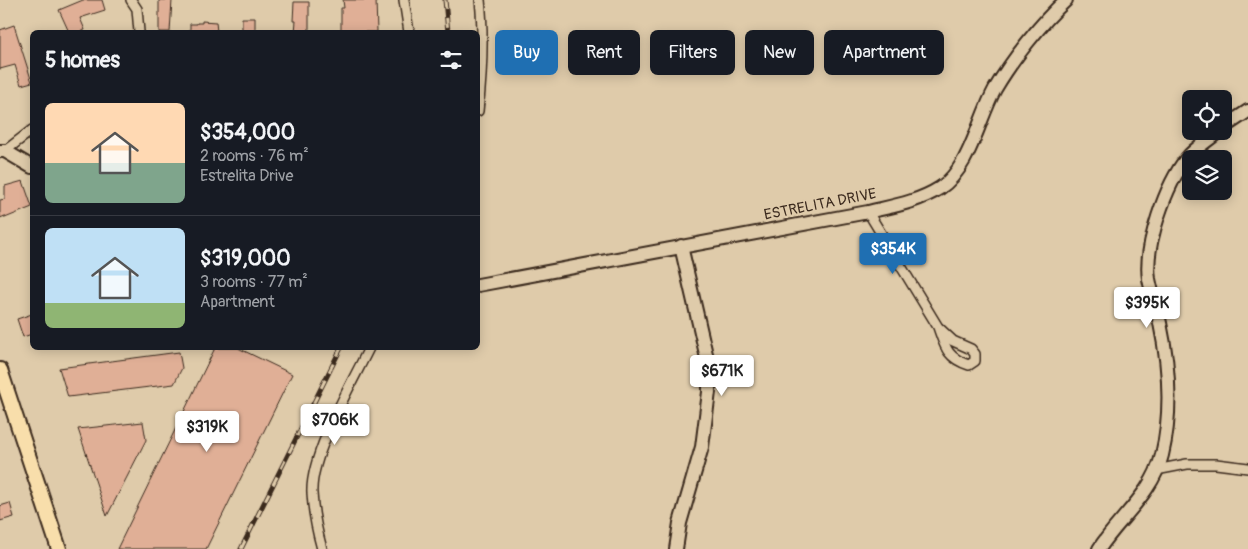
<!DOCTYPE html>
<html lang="en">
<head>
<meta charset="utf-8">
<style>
  :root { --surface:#171b24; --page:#20242c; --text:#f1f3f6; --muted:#9ea1a6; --line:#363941; --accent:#1f6fb2 }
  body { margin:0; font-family:Pangolin,sans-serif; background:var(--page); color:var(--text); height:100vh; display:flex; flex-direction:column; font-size:19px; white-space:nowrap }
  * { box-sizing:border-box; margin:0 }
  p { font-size:16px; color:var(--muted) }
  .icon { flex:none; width:28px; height:28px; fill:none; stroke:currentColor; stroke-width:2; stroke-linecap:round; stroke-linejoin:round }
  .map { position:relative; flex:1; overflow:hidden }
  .drawer { position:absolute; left:30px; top:30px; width:450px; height:320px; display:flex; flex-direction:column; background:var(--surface); border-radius:8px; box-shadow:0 2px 12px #0003 }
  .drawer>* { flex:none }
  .top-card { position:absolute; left:495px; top:30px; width:475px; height:45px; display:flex; gap:10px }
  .fabs { position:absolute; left:1182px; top:90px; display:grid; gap:10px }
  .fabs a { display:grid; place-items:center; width:50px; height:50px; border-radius:8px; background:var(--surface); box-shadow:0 2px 12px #0003; font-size:25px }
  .price { position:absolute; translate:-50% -42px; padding:0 11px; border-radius:5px; background:#fff; color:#222; font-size:16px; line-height:32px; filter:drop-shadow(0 1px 2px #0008) }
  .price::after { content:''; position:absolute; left:50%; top:30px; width:15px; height:11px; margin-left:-8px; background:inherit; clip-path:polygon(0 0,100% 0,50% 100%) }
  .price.current { background:var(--accent); color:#fff }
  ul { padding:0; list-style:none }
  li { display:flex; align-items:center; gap:15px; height:125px; padding:0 15px }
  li+li { border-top:1px solid var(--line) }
  li span { display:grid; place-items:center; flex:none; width:140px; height:100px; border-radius:8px; color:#555 }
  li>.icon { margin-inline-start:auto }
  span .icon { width:60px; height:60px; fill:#fffc; stroke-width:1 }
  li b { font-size:21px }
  h2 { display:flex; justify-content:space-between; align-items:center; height:60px; padding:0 15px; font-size:21px }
  .pill { padding:0 18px; border-radius:8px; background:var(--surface); box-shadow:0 2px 12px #0003; font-size:18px; line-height:45px }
  .pill.current { background:var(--accent); color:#fff }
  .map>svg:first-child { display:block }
  .building { fill:#e0af96; stroke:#3b2a1e }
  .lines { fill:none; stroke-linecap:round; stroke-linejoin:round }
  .street-casing { stroke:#3b2a1e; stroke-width:12 }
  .secondary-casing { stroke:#3b2a1e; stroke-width:16 }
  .primary-casing { stroke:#3b2a1e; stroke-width:18 }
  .street { stroke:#dfcbaa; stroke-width:9 }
  .secondary { stroke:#dfcbaa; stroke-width:12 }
  .primary { stroke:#f8deab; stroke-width:14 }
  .rail-casing { stroke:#3b2a1e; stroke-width:5 }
  .rail { stroke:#dfcbaa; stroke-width:3; stroke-dasharray:9; stroke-linecap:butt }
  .labels { text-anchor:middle; stroke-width:4.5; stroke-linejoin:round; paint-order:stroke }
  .street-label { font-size:15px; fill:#3b2a1e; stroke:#dfcbaa }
</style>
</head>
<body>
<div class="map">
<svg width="1248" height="549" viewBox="0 0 1248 549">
  <rect width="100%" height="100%" fill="#dfcbaa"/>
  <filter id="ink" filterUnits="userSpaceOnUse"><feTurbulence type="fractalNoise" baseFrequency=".02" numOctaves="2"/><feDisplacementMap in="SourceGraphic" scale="10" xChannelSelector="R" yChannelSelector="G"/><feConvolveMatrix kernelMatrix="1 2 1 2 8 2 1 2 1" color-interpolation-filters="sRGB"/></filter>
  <g filter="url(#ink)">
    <!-- building -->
    <path class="building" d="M 83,0 L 102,0 L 105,10 L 80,18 L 85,30 L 78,32 L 69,32 L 59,10 Z
      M 159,0 L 172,0 L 170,32 L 159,32 Z
      M 343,0 L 376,0 L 377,32 L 341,32 L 341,8 L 344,8 Z
      M 294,2 L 309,2 L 309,32 L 295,32 L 296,21 L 293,21 Z
      M 242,18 L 255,18 L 255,32 L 242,32 Z
      M 202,21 L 216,22 L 217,32 L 190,32 L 190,24 L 197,24 L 197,23 L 202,23 Z
      M 14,25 L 32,82 L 21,85 L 15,65 L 0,69 L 0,30 Z
      M 23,181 L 32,207 L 5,218 L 5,216 L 0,218 L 0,200 L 5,199 L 5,186 Z
      M 32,314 L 32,334 L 23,337 L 17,319 Z
      M 215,348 L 238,348 L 292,374 L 206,549 L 117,549 Z
      M 179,352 L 182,368 L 174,384 L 68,397 L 59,368 Z
      M 143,422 L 146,440 L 107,516 L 78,429 Z
      M 10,503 L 14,517 L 0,521 L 0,506 Z"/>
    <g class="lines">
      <defs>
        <path id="street" d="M 131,0 L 137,9 L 139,32
          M 404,0 L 409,32
          M 478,111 C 482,74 484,37 480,0
          M 5,151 L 32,130
          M 868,212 L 938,327 L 953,341 L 971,349 L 975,354 L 975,361 L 969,365 C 947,358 945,347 938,327
          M 1156,470 L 1187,464 L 1216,464 L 1248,468
          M 322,549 C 317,531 313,512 312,493 C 310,455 352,383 369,348"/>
        <path id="secondary" d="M 1224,127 L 1248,111
          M 0,151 L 5,151 L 32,167
          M 478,285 L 868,212 C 893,206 918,202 940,188 C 970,168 978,120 995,89 C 1012,60 1041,23 1066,0
          M 676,549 L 680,523 L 702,447 L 709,392 L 709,367 L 681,246
          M 1099,549 C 1119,518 1153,493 1162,455 C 1172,413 1169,365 1160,323 C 1157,309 1152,294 1149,279 C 1144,246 1166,184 1187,158 C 1195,148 1209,140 1219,131"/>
        <path id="primary" d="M 0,370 L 59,549"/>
      </defs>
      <!-- street casing -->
      <use href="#street" class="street-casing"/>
      <!-- secondary casing -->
      <use href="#secondary" class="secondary-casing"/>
      <!-- primary casing -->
      <use href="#primary" class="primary-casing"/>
      <!-- street -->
      <use href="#street" class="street"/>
      <!-- secondary -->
      <use href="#secondary" class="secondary"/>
      <!-- primary -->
      <use href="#primary" class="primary"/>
      <defs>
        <path id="rail" d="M 445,0 L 448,32
          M 241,549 L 341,348"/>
      </defs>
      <!-- rail casing -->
      <use href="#rail" class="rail-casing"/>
      <!-- rail -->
      <use href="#rail" class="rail"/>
    </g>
  </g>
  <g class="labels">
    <!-- street labels -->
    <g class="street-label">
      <text transform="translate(820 204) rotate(-11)" y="5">ESTRELITA DRIVE</text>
    </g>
  </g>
</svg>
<div class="fabs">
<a><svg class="icon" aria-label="locate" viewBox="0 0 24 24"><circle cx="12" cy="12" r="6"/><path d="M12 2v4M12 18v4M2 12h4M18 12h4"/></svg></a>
<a><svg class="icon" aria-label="layers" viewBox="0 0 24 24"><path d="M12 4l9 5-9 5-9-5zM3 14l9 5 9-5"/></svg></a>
</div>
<b class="price current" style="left:893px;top:275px">$354K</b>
<b class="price" style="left:1147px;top:329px">$395K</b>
<b class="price" style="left:722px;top:397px">$671K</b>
<b class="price" style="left:335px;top:446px">$706K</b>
<b class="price" style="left:207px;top:453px">$319K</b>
<div class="top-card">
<a class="pill current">Buy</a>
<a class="pill">Rent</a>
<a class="pill">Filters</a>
<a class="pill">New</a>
<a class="pill">Apartment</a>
</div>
<section class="drawer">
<h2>5 homes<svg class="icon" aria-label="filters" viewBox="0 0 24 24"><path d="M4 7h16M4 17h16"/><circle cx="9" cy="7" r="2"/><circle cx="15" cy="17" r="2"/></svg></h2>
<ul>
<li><span style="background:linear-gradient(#ffd9b3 60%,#7fa58c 0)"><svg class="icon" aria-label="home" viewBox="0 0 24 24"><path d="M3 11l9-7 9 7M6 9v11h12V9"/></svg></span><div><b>$354,000</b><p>2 rooms · 76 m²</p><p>Estrelita Drive</p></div></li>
<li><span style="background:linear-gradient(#bfe0f5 75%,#8fb573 0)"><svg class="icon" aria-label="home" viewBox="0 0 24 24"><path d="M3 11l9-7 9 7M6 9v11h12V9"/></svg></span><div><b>$319,000</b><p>3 rooms · 77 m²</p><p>Apartment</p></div></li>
</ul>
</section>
</div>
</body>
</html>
